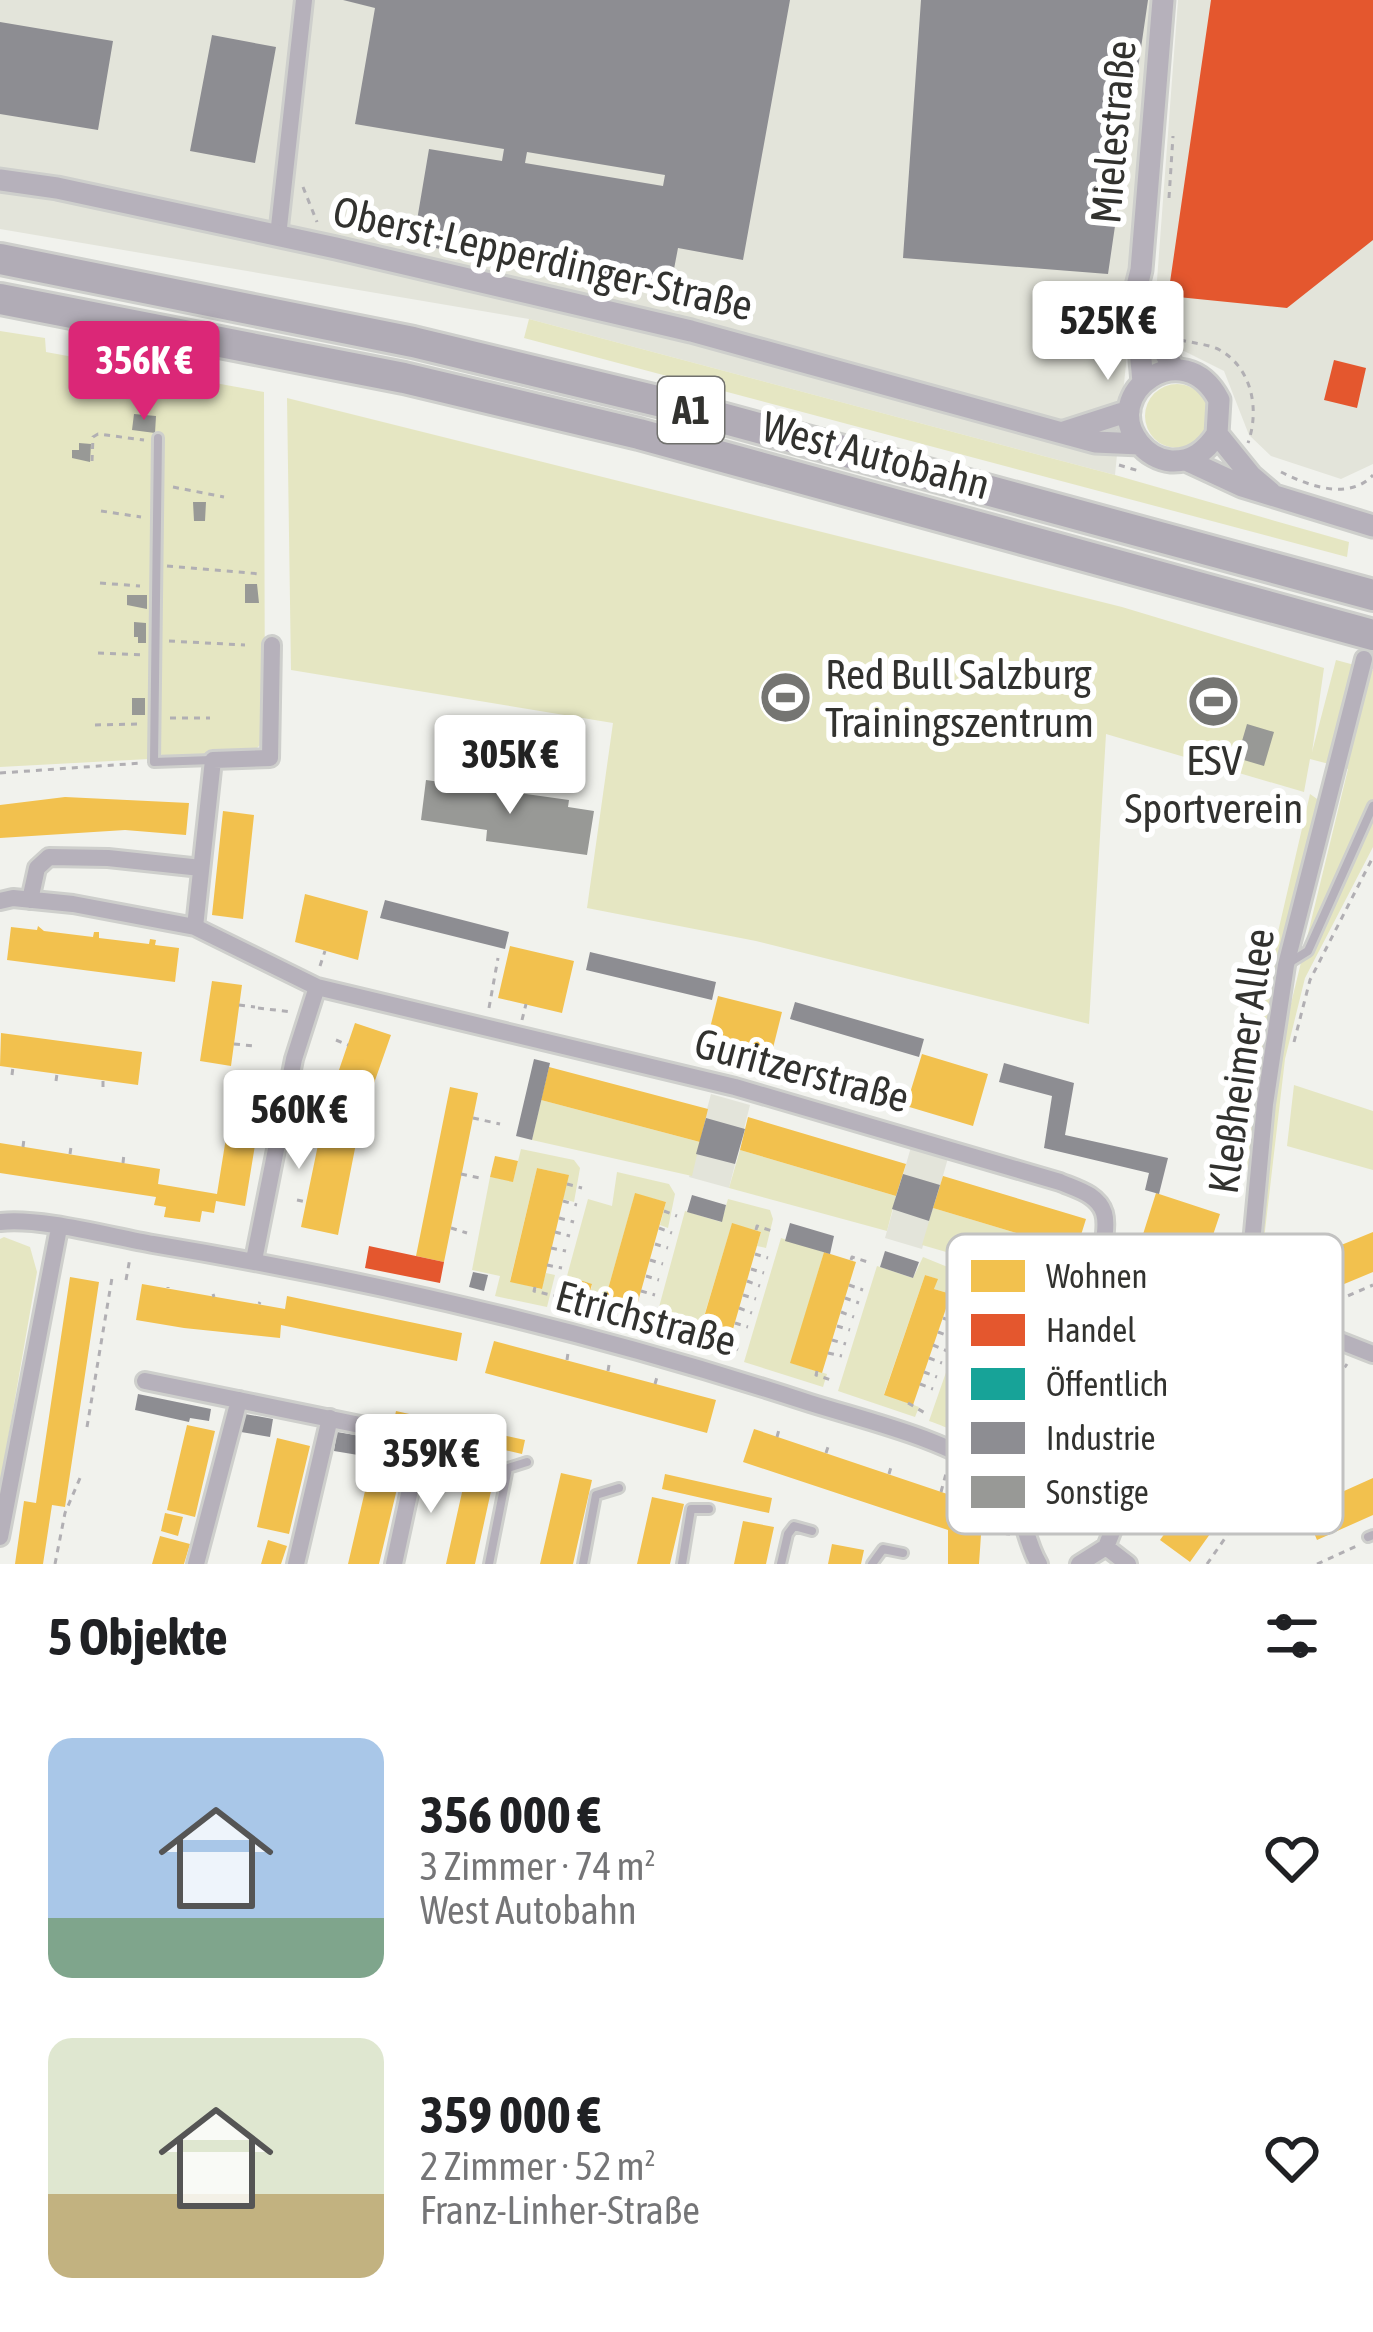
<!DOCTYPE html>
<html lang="de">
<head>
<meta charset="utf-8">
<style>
  :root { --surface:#fff; --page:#f6f6f6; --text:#202124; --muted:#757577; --accent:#db2777 }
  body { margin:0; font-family:"Asap Condensed",sans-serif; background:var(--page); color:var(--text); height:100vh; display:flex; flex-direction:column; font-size:45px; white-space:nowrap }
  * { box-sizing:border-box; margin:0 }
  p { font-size:39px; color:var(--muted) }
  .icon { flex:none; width:66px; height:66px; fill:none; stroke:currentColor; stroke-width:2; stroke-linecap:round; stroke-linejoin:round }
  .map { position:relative; height:1564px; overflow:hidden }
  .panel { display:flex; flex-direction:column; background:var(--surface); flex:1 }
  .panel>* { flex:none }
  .price { position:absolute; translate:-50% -102px; padding:0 27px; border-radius:12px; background:#fff; color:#222; font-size:39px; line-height:78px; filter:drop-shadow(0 3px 6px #0008) }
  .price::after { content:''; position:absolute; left:50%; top:72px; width:36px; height:27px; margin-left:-18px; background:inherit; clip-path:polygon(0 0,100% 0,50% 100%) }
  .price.current { background:var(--accent); color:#fff }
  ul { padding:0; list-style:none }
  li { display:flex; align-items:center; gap:36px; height:300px; padding:0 48px }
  li span { display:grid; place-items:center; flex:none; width:336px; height:240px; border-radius:24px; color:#555 }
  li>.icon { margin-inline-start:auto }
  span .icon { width:144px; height:144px; fill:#fffc; stroke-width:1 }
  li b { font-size:51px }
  h2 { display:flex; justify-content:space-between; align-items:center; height:144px; padding:0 48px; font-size:51px }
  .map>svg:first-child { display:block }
  .built { fill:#e3e4da }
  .green { fill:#e5e6c2 }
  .homes { fill:#f2c14e }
  .shops { fill:#e4572e }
  .industry { fill:#8d8d92; fill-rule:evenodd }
  .building { fill:#989996 }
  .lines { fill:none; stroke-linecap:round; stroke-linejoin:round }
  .service-casing { stroke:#cecfcc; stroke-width:14 }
  .minor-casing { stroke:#cecfcc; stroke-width:22 }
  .tertiary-casing { stroke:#cecfcc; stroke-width:27 }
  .motorway-casing { stroke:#cecfcc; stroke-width:36 }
  .path { stroke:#b1afb3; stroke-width:3; stroke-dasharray:6 6; stroke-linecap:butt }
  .service { stroke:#b6b1bb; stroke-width:8 }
  .minor { stroke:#b6b1bb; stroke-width:16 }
  .tertiary { stroke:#b6b1bb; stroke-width:21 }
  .motorway { stroke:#b1acb6; stroke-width:30 }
  .labels { text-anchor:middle; stroke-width:12; stroke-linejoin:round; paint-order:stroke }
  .shield { fill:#fff; stroke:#70706d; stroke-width:3 }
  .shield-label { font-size:39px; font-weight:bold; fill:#32322f }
  .street-label { font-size:42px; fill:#32322f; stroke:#fff }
  .poi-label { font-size:42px; fill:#32322f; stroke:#fff; text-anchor:start }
  .key { fill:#fff; stroke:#c2c2c1; stroke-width:3 }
  .key-label { font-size:33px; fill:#32322f }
</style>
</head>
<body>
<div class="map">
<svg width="1373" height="1564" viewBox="0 0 1373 1564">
  <rect width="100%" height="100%" fill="#f1f2ed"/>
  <!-- built -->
  <path class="built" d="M 0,0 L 1162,0 L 1115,475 L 529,319 L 0,229 Z
    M 1178,0 L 1373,0 L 1373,464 L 1341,479 L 1271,456 L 1249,435 L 1224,371 L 1170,344 L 1155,307 Z
    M 711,1094 L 750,1105 L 729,1188 L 689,1177 Z
    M 911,1147 L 948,1158 L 922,1249 L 885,1238 Z"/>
  <!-- green -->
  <path class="green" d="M 529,319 L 1115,475 L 1349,542 L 1347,557 L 524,338 Z
    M 0,331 L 45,338 L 46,352 L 264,392 L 265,740 L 252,753 L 164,757 L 154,749 L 149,759 L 0,767 Z
    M1145 416a32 32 0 1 1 64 0a32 32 0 1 1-64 0Z
    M 287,398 L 1122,607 L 1324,668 L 1312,752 L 1336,660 L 1373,670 L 1373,847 L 1305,978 L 1285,1059 L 1263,1248 L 1259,1247 L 1278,1057 L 1348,769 L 1310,759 L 1304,792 L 1106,734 L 1089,1024 L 756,941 L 587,908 L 613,723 L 291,670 Z
    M 1310,794 L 1320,801 C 1289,925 1261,1041 1253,1169 L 1247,1168 L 1268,975 Z
    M 1294,1085 L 1373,1111 L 1373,1170 L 1287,1146 Z
    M 541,1100 L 700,1142 L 692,1176 L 532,1140 Z
    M 521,1149 L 574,1160 L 580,1168 L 574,1202 L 563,1199 L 568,1175 L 537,1168 L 510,1281 L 541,1289 L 546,1273 L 555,1275 L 547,1307 L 495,1296 L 500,1276 L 472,1270 L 490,1177 L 513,1181 Z
    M 740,1150 L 896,1196 L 887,1231 L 729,1188 Z
    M 617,1172 L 669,1184 L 675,1194 L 668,1228 L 660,1225 L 666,1202 L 635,1194 L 603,1307 L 611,1310 L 607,1325 L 583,1320 L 592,1285 L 567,1276 L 588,1199 L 612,1206 Z
    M 728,1199 L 770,1210 L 773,1219 L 766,1248 L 757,1246 L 761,1232 L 732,1224 L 695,1346 L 652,1333 L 685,1211 L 721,1222 Z
    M 933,1208 L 1060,1246 L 1050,1282 L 922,1245 Z
    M 4,1237 L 30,1247 L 37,1272 L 0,1485 L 0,1239 Z
    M 781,1238 L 824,1252 L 791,1363 L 827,1374 L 823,1387 L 744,1362 Z
    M 923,1257 L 965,1274 L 961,1287 L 954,1285 L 951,1294 L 934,1289 L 937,1279 L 925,1275 L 884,1394 L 919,1407 L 915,1417 L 838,1391 L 877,1266 L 913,1278 Z
    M 1016,1293 L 1067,1311 L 1054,1348 L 1042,1344 L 1050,1321 L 1022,1311 L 980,1425 L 1008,1436 L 1013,1425 L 1024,1429 C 998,1455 959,1431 929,1421 L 972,1298 L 1008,1310 Z"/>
  <!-- homes -->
  <path class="homes" d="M 65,797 L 189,803 L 186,835 L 125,830 L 0,838 L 0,805 Z
    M 223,811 L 254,815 L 243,919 L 212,915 Z
    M 305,894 L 368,911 L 358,960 L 295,942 Z
    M 38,926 L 44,931 L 93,937 L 94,932 L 99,932 L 99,938 L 149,944 L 150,939 L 156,940 L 155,945 L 179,948 L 175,982 L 7,960 L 11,927 L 37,930 Z
    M 510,946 L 574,961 L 562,1013 L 498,998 Z
    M 212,981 L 242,985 L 231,1066 L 200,1061 Z
    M 718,996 L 782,1012 L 769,1064 L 705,1048 Z
    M 355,1023 L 391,1035 L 360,1123 L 338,1235 L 301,1227 L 325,1111 Z
    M 1,1033 L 142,1052 L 138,1085 L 0,1066 Z
    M 922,1054 L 988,1074 L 973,1126 L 906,1106 Z
    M 549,1067 L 708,1109 L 700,1142 L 541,1100 Z
    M 257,1083 L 265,1084 L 245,1206 L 216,1201 L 214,1213 L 202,1211 L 200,1222 L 164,1217 L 166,1207 L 154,1205 L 156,1197 L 0,1173 L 0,1143 L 160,1169 L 158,1184 L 217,1194 L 233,1094 L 255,1097 Z
    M 450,1087 L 478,1093 L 444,1262 L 416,1256 Z
    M 748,1117 L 906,1164 L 896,1196 L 740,1150 Z
    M 495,1156 L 518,1161 L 513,1182 L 490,1177 Z
    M 537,1168 L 569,1175 L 542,1289 L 510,1282 Z
    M 943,1176 L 1086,1219 L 1076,1251 L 933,1208 Z
    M 635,1193 L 666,1202 L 634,1316 L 603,1307 Z
    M 1156,1193 L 1220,1214 L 1202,1268 L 1139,1247 Z
    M 732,1223 L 761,1232 L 729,1343 L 699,1334 Z
    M 1373,1232 L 1373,1272 L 1301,1302 L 1285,1268 Z
    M 824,1252 L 856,1262 L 822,1373 L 790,1363 Z
    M 925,1275 L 938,1279 L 934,1289 L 951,1294 L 913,1405 L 884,1395 Z
    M 567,1276 L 592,1284 L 588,1298 L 563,1290 Z
    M 70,1277 L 99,1282 L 65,1507 L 52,1505 L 43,1564 L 15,1564 L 24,1501 L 36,1503 Z
    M 142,1284 L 285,1309 L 287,1296 L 462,1333 L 457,1361 L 281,1325 L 280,1338 L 184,1328 L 136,1320 Z
    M 494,1341 L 716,1400 L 707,1433 L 485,1373 Z
    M 1291,1358 L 1320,1380 L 1190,1562 L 1160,1540 Z
    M 396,1411 L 525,1440 L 522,1454 L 393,1425 Z
    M 187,1425 L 215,1431 L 195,1517 L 167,1510 Z
    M 754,1429 L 983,1506 L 979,1564 L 948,1564 L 948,1530 L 743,1462 Z
    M 277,1438 L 310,1446 L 289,1534 L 257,1527 Z
    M 471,1452 L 498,1458 L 495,1473 L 475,1564 L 446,1564 Z
    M 372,1461 L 402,1468 L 395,1497 L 379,1564 L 348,1564 Z
    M 561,1473 L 592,1480 L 573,1564 L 540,1564 Z
    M 665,1474 L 772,1498 L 769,1513 L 662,1489 Z
    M 1373,1478 L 1373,1515 L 1317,1540 L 1304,1509 Z
    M 652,1497 L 684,1504 L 670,1564 L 637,1564 Z
    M 165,1513 L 183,1517 L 178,1536 L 161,1531 Z
    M 743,1521 L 774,1527 L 766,1564 L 734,1564 Z
    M 160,1536 L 190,1544 L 184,1564 L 152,1564 Z
    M 268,1540 L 287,1546 L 281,1564 L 261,1564 Z
    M 832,1544 L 864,1550 L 861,1564 L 828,1564 Z"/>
  <!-- shops -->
  <path class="shops" d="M 1211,0 L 1373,0 L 1373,240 L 1287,308 L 1168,296 Z
    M 1334,360 L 1366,368 L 1357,408 L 1324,400 Z
    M 369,1246 L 444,1262 L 440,1283 L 365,1268 Z"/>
  <!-- industry -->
  <path class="industry" d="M 343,0 L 790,0 L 743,260 L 678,248 L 670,290 L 413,244 L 429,149 L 502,161 L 504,149 L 355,124 L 375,8 ZM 527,152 L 665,175 L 663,186 L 525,163 Z
    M 921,0 L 1148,0 L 1108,274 L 903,258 Z
    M 0,22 L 113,41 L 98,130 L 0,114 Z
    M 212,35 L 276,47 L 255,163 L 190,151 Z
    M 385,900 L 509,932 L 505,949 L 380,918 Z
    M 590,952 L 716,982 L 712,1000 L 586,970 Z
    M 795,1002 L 924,1039 L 919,1057 L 790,1019 Z
    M 534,1059 L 550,1063 L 532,1140 L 516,1136 Z
    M 1004,1063 L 1074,1083 L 1065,1135 L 1168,1158 L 1159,1194 L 1145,1190 L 1149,1173 L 1044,1148 L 1052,1096 L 999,1082 Z
    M 706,1118 L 745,1129 L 735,1164 L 696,1154 Z
    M 903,1174 L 940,1185 L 929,1221 L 892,1209 Z
    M 692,1195 L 726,1205 L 722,1222 L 687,1212 Z
    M 790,1223 L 834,1236 L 830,1254 L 785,1241 Z
    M 885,1251 L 919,1262 L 913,1278 L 880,1267 Z
    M 473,1272 L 488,1275 L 484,1291 L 469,1287 Z
    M 699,1334 L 722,1341 L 718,1352 L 696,1345 Z
    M 138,1394 L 211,1409 L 209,1421 L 190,1418 L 189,1422 L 135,1410 Z
    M 245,1414 L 273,1419 L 270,1437 L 241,1432 Z
    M 337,1432 L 379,1439 L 376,1458 L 334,1451 Z"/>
  <!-- building -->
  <path class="building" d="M 134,414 L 156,416 L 155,433 L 132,430 Z
    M 79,443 L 91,444 L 90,462 L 72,458 L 72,450 L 79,450 Z
    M 193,502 L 206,502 L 205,521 L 194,521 Z
    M 245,584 L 257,584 L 259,603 L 245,603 Z
    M 127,595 L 147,595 L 147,609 L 127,605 Z
    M 134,622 L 146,623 L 146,643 L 138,643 L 138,637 L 134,637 Z
    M 132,698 L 145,698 L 145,715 L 132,715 Z
    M 1247,724 L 1274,732 L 1264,766 L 1237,758 Z
    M 426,780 L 569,800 L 568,807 L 594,811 L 587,855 L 486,841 L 487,830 L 421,820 Z"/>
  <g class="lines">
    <defs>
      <path id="service" d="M 158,438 L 154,762 L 212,760
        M 1287,964 L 1308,951 L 1373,806
        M 1368,1537 L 1373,1535
        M 489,1564 L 508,1468 L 527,1462
        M 583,1564 L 596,1495 L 619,1488
        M 682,1564 L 691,1509 L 709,1509
        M 781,1564 L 788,1534 L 794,1526 L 812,1531
        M 872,1564 L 883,1549 L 903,1553"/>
      <path id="minor" d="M 278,236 L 304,0
        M 30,900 L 37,868 L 49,857 L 108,858 L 201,868
        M 0,901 L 13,898 L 73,904 L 195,927 L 317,987 L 735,1087 L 1060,1182 C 1076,1189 1098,1194 1104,1213 C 1117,1257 1033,1441 1007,1483
        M 195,927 L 213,760 L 270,758 L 272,645
        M 0,1222 C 40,1217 112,1237 153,1244 C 375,1281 596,1333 810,1403 C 871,1422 943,1438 996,1475 C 1024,1495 1022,1537 1039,1564
        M 254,1260 L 294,1059 L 317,987
        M 1251,1306 L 1373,1354
        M 145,1381 L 409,1435 L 417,1457 L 394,1564
        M 0,1537 L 59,1228
        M 1106,1547 L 1128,1564
        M 196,1564 L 239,1400
        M 296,1564 L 330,1418
        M 1079,1564 L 1106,1547 L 1121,1509 L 1210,1415 L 1249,1327 L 1251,1254 L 1265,1104 L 1286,965 L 1364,659"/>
      <path id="tertiary" d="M 0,180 L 57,188 L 336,248 L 691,331 L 1095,442 L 1140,444
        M 1146,300 L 1159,342 L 1174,369
        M 1143,382 L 1135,294 L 1141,270 L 1163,0
        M 1064,432 L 1129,411
        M 1217,434 C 1206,451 1192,462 1171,461 C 1159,460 1147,453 1139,443 C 1099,393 1184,332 1219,400 L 1217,434 L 1251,476 L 1271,493
        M 1186,460 L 1242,486 L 1373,526"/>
      <path id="motorway" d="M 0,259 L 413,342 L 670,404 L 1373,595
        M 0,299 L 404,378 L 639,434 L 1373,635"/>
    </defs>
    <!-- service casing -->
    <use href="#service" class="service-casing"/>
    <!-- minor casing -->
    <use href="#minor" class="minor-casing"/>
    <!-- tertiary casing -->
    <use href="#tertiary" class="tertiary-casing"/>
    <!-- motorway casing -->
    <use href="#motorway" class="motorway-casing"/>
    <!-- path -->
    <path class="path" d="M 303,187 L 317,222
      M 1169,198 L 1173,136
      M 1180,340 C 1193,343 1206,344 1218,349 C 1252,367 1260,409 1248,443
      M 92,461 L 93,437 L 98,434 L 144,440
      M 1119,465 L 1139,471
      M 1281,472 C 1309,486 1349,501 1373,475
      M 173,487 L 224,497
      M 101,511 L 141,517
      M 167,566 L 261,574
      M 100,583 L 140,586
      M 169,641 L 245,645
      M 98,653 L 144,655
      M 170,718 L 210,718
      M 95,725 L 141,724
      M 0,773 L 142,763
      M 320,966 L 325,951
      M 239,1005 L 255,1007
      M 258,1008 L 292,1012
      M 489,1008 L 498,958
      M 522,1020 L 526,1004
      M 336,1040 L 348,1045
      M 1294,1042 L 1310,980 L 1373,857
      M 234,1044 L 254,1046
      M 12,1075 L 13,1067
      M 324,1077 L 335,1082
      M 56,1081 L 57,1074
      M 103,1087 L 103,1080
      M 473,1118 L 500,1124
      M 309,1142 L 318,1144
      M 23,1147 L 24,1139
      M 70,1154 L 71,1147
      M 123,1163 L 124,1154
      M 461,1174 L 480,1178
      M 567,1184 L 582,1188
      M 297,1200 L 306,1202
      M 563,1201 L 577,1205
      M 664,1211 L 677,1216
      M 559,1218 L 574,1222
      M 451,1228 L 467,1233
      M 659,1228 L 672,1233
      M 756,1230 L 757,1226 L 775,1232
      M 555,1232 L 570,1236
      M 655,1244 L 668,1248
      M 551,1248 L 566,1251
      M 1121,1248 L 1159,1260 L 1161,1255
      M 755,1254 L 768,1258
      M 650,1260 L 663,1264
      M 851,1260 L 852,1257 L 871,1263
      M 547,1265 L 562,1268
      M 751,1269 L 764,1273
      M 646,1276 L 659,1280
      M 126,1280 L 130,1258
      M 747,1281 L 760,1286
      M 1114,1284 L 1229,1325
      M 849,1285 L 863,1290
      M 168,1287 L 168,1288
      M 535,1287 L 534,1291 L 555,1296
      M 641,1291 L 655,1295
      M 947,1293 L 948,1287 L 967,1294
      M 213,1294 L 214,1297
      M 743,1295 L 756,1299
      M 845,1298 L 859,1303
      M 259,1304 L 260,1302
      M 739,1308 L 752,1313
      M 1315,1310 L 1373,1285
      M 841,1312 L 854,1317
      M 626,1314 L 625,1319 L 646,1325
      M 943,1318 L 956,1323
      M 1048,1319 L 1049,1315 L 1059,1320
      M 735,1323 L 748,1327
      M 837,1326 L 850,1330
      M 938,1332 L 951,1337
      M 832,1340 L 846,1344
      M 725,1342 L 724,1345 L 741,1350
      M 933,1345 L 947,1351
      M 828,1353 L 842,1356
      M 929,1358 L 942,1363
      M 567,1360 L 568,1353
      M 608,1371 L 609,1365
      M 817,1371 L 816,1375 L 834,1381
      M 924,1372 L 937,1377
      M 655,1384 L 657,1377
      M 920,1384 L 933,1389
      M 908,1403 L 925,1413
      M 87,1427 L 112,1278
      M 1004,1435 L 1005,1445
      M 777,1437 L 780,1426
      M 826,1453 L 829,1444
      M 889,1474 L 891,1467
      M 941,1492 L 947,1470
      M 982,1532 L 1010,1534
      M 55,1564 L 65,1513 L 80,1478
      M 1207,1564 L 1347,1364
      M 1317,1564 L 1359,1545"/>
    <!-- service -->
    <use href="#service" class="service"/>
    <!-- minor -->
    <use href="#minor" class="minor"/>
    <!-- tertiary -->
    <use href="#tertiary" class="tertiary"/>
    <!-- motorway -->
    <use href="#motorway" class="motorway"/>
  </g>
  <!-- icons -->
  <defs>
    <symbol id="stadium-disc" viewBox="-11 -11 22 22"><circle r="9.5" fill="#757572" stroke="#fff"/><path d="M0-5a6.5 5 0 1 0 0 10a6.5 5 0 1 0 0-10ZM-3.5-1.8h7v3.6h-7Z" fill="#fff"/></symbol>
  </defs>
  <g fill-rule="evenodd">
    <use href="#stadium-disc" x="756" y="668" width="59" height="59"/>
    <use href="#stadium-disc" x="1184" y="672" width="59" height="59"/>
  </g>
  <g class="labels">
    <!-- shield labels -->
    <rect class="shield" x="658" y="377" width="66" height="66" rx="9"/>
    <g class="shield-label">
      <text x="691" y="424">A1</text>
    </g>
    <!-- street labels -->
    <g class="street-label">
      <text transform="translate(1113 132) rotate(-85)" y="15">Mielestraße</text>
      <text transform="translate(543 258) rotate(13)" y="15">Oberst-Lepperdinger-Straße</text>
      <text transform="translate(876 455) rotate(15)" y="15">West Autobahn</text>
      <text transform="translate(1241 1061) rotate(-82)" y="15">Kleßheimer Allee</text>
      <text transform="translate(802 1070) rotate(15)" y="15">Guritzerstraße</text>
      <text transform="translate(646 1318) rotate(15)" y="15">Etrichstraße</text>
    </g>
    <!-- poi labels -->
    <g class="poi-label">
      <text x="825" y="689">Red Bull Salzburg<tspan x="825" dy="48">Trainingszentrum</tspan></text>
      <text x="1214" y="775" text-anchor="middle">ESV<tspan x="1214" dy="48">Sportverein</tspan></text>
    </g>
  </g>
  <!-- legend -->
  <rect x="947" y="1234" width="396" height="300" rx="18" class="key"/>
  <rect x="971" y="1260" width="54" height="32" fill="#f2c14e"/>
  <rect x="971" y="1314" width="54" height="32" fill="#e4572e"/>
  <rect x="971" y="1368" width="54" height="32" fill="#17a398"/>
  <rect x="971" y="1422" width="54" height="32" fill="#8d8d92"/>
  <rect x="971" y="1476" width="54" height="32" fill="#989996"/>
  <g class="key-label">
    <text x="1046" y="1288">Wohnen</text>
    <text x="1046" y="1342">Handel</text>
    <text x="1046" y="1396">Öffentlich</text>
    <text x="1046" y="1450">Industrie</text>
    <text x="1046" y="1504">Sonstige</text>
  </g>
</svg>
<b class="price" style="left:1108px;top:383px">525K €</b>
<b class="price current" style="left:144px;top:423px">356K €</b>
<b class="price" style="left:510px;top:817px">305K €</b>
<b class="price" style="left:299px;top:1172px">560K €</b>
<b class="price" style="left:431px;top:1516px">359K €</b>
</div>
<section class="panel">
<h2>5 Objekte<svg class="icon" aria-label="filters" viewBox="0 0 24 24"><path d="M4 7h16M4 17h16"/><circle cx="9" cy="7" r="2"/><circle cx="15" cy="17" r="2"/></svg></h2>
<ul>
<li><span style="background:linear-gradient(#a9c7e8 75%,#7fa58c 0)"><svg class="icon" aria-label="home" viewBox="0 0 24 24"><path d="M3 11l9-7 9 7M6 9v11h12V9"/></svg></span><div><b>356 000 €</b><p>3 Zimmer · 74 m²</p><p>West Autobahn</p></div><svg class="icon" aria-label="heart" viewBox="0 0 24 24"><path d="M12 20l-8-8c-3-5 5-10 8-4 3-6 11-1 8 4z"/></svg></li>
<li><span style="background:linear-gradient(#dfe7d0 65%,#c2b280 0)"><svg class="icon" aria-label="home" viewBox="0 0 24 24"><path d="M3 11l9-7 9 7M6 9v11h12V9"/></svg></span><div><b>359 000 €</b><p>2 Zimmer · 52 m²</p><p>Franz-Linher-Straße</p></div><svg class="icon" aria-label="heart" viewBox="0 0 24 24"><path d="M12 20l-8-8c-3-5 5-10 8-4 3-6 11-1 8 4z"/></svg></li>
</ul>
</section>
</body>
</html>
